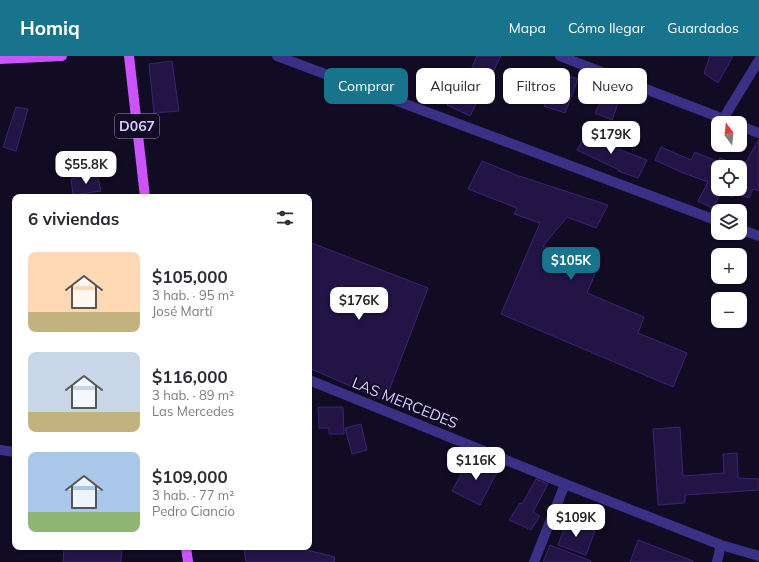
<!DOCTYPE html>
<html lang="es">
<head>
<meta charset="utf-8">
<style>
  :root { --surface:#fff; --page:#f7f7f7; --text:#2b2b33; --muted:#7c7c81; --accent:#18748c }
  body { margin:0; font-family:Mulish,sans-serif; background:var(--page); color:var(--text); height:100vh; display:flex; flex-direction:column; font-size:15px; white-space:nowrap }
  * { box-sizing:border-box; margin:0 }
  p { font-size:13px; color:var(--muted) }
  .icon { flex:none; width:22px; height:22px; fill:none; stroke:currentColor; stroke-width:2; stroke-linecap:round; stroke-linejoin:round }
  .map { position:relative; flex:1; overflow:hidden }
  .side { position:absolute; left:12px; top:138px; width:300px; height:356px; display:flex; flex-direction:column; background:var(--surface); border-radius:8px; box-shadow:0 1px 3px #0004 }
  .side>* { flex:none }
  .hud { position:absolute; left:324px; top:12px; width:375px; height:36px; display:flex; gap:8px }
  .needle { width:26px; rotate:345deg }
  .buttons { position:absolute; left:711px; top:60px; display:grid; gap:8px }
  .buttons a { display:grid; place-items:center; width:36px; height:36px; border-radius:8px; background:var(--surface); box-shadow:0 1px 3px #0004; font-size:20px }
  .price { position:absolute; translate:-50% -34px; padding:0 9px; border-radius:8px; background:#fff; color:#222; font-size:13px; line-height:26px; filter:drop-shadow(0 1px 2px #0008) }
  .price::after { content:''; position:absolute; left:50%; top:24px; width:12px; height:9px; margin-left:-6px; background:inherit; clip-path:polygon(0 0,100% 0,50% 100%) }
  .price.current { background:var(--accent); color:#fff }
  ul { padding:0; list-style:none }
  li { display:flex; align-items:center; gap:12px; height:100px; padding:0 16px }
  li span { display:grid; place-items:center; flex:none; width:112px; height:80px; border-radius:8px; color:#555 }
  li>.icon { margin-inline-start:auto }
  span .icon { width:48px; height:48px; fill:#fffc; stroke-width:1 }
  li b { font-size:17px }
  h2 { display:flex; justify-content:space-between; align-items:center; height:48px; padding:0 16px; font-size:17px }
  .pill { padding:0 14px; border-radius:8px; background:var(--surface); box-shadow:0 1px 3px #0004; font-size:14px; line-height:36px }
  .pill.current { background:var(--accent); color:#fff }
  header { display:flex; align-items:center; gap:24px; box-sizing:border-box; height:56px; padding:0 20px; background:var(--accent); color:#fff }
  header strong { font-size:19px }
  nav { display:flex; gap:22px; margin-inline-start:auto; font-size:14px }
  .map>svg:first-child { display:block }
  .building { fill:#221546; stroke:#3a2574; fill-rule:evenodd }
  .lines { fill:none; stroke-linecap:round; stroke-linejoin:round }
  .minor { stroke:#3a3187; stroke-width:10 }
  .major { stroke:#cb54ff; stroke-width:10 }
  .labels { text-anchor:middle; stroke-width:4; stroke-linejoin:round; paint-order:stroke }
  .shield { fill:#110b23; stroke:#9b93bd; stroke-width:1 }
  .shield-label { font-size:14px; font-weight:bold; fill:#d6cdff }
  .street-label { font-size:15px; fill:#d6cdff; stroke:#110b23 }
</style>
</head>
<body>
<header>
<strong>Homiq</strong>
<nav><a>Mapa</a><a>Cómo llegar</a><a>Guardados</a></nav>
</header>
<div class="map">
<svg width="759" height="506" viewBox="0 0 759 506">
  <rect width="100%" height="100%" fill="#110b23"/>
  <!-- building -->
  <path class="building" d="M 477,0 L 501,0 L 470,60 L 447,49 L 459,25 L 465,27 Z
    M 710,0 L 733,0 L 718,27 L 704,17 Z
    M 172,5 L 179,55 L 154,57 L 149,8 Z
    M 556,16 L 578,23 L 565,57 L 544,50 Z
    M 604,38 L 620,42 L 612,64 L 595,57 Z
    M 16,51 L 28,53 L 16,95 L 3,91 Z
    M 610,77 L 605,88 L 647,104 L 638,122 L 618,115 L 619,114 L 577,94 L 586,78 Z
    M 759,83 L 759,135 L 753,133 L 749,142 L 735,136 L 732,141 L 722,137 L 712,152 L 698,145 L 708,126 L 681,116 L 655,104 L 661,91 L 691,104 L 695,96 L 718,106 L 720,102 L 743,111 ZM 718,111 L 740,111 L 740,133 L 718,133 Z
    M 482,105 L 519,120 L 608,149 L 596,172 L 567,161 L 543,190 L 597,213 L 587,237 L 644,261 L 638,277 L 687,297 L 673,331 L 501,258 L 540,167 L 514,158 L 517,152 L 468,133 Z
    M 97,117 L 101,135 L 73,139 L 71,123 Z
    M 309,186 L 428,232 L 385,345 L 309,312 Z
    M 318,351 L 343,351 L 344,378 L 329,378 L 329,372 L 319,372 Z
    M 361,368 L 367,394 L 352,398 L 345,372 Z
    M 680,371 L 683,420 L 724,417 L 723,398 L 737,397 L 738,422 L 759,423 L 759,434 L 685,439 L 685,447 L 658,449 L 653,373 Z
    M 479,401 L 499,412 L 480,449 L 452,435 L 467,407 L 474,410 Z
    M 536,423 L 548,428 L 533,456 L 540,460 L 531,474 L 509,464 L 520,447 L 522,448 Z
    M 567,465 L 595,475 L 586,499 L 558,489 Z
    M 638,484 L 693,505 L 693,506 L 630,506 Z
    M 550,489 L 591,505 L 591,506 L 543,506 Z
    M 64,491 L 122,491 L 121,506 L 63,506 Z
    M 265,491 L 295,491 L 335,501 L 334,506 L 246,506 L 244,494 Z"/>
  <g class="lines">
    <!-- minor -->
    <path class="minor" d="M 277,0 L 718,165
      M 560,0 L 734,67
      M 723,63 L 759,4
      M 740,70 L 759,77
      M 740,173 L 759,180
      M 309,324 L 565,428 L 721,489 L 759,500
      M 0,394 L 15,396
      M 534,506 L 565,428
      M 717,506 L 721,489"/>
    <!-- major -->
    <path class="major" d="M 129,0 L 145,141
      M 0,3 L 62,0
      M 186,491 L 188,506"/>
  </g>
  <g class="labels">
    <!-- shield labels -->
    <rect class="shield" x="115" y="58" width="44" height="24" rx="3"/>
    <g class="shield-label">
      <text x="137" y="75">D067</text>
    </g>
    <!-- street labels -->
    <g class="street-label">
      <text transform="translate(405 347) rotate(22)" y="5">LAS MERCEDES</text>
    </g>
  </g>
</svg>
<div class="buttons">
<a><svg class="needle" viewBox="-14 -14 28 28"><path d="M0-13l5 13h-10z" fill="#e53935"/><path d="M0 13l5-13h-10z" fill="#7c7c81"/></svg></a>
<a><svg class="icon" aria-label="locate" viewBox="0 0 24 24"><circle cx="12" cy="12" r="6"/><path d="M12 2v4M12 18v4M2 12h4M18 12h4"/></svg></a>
<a><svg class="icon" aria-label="layers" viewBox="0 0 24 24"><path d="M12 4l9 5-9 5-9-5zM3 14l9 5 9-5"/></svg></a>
<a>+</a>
<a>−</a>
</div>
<b class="price" style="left:611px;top:99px">$179K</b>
<b class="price" style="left:86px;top:129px">$55.8K</b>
<b class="price current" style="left:571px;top:225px">$105K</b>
<b class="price" style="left:359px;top:265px">$176K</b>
<b class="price" style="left:476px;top:425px">$116K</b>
<b class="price" style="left:576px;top:482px">$109K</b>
<div class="hud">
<a class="pill current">Comprar</a>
<a class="pill">Alquilar</a>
<a class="pill">Filtros</a>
<a class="pill">Nuevo</a>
</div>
<section class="side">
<h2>6 viviendas<svg class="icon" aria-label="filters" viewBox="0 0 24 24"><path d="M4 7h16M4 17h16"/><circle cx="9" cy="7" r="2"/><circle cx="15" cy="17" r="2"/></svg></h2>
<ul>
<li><span style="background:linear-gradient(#ffd9b3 75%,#c2b280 0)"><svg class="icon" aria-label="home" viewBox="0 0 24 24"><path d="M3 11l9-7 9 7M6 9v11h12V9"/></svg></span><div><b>$105,000</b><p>3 hab. · 95 m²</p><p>José Martí</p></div></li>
<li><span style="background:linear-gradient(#c9d6e8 75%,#c2b280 0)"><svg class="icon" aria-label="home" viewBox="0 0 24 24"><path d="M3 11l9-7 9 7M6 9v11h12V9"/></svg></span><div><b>$116,000</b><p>3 hab. · 89 m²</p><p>Las Mercedes</p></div></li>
<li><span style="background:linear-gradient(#a9c7e8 75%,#8fb573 0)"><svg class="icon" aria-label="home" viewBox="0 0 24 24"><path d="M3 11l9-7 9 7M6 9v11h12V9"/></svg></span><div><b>$109,000</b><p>3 hab. · 77 m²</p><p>Pedro Ciancio</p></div></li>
</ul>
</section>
</div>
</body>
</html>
